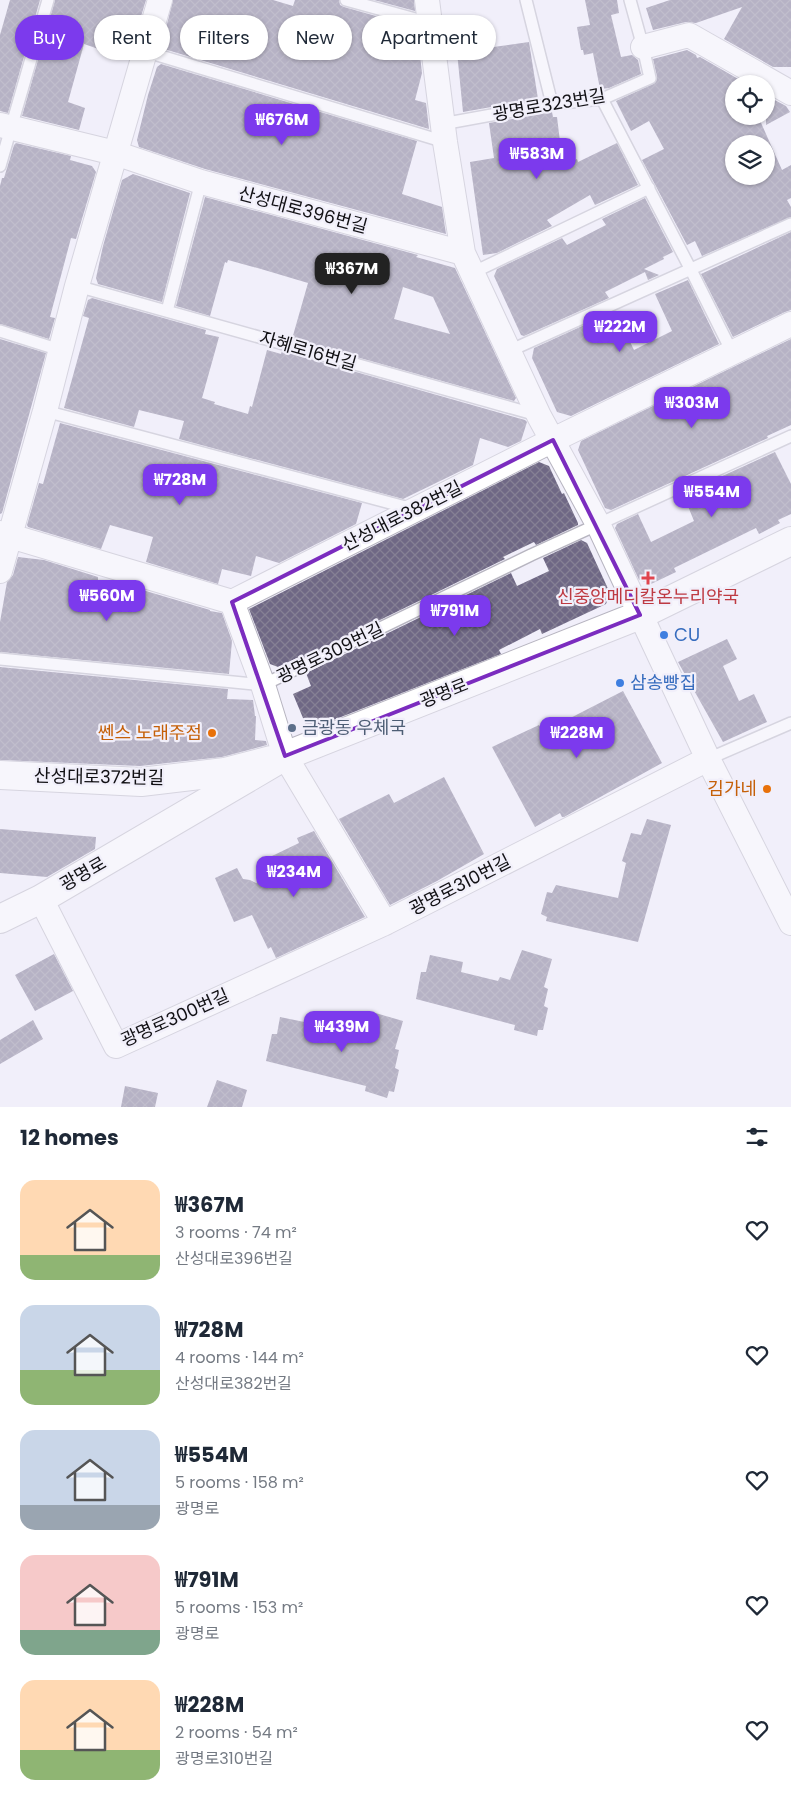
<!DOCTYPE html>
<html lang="en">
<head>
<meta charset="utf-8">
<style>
  :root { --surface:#fff; --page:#f2f2f3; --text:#1f2937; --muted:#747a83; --accent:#7c3aed }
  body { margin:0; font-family:Poppins,"Noto Sans KR",sans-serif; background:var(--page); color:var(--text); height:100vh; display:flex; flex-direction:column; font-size:19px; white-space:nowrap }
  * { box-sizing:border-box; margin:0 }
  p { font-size:16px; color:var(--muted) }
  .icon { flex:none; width:28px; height:28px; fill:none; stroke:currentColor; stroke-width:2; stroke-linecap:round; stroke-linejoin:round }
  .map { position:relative; height:1107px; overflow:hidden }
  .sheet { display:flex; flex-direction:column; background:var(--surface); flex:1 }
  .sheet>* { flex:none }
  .banner { position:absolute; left:15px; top:15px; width:500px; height:45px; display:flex; gap:10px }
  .controls { position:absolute; left:725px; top:75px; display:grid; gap:10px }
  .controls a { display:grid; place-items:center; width:50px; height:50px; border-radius:50%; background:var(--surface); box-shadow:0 1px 4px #0004; font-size:25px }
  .price { position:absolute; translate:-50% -42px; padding:0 11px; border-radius:10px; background:var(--accent); color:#fff; font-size:16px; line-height:32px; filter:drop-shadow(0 1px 2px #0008) }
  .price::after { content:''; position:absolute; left:50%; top:30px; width:15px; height:11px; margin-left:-8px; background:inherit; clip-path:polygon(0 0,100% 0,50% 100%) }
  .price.selected { background:#222; color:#fff }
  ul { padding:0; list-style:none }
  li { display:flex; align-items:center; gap:15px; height:125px; padding:0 20px }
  li span { display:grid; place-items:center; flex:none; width:140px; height:100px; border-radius:15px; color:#555 }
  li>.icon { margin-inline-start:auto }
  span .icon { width:60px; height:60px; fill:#fffc; stroke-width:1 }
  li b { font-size:21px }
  h2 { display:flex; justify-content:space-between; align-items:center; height:60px; padding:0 20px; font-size:21px }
  .pill { padding:0 18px; border-radius:22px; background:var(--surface); box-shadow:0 1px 4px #0004; font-size:18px; line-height:45px }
  .pill.selected { background:var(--accent); color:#fff }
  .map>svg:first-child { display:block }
  .building { fill:url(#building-cross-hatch); fill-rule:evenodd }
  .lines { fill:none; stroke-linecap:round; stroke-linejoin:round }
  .service-casing { stroke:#b7b5c0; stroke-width:14 }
  .minor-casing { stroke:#b7b5c0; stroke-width:26 }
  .tertiary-casing { stroke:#b7b5c0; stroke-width:30 }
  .secondary-casing { stroke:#b7b5c0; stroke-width:30 }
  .service { stroke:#fff; stroke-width:11 }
  .minor { stroke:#fff; stroke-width:24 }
  .tertiary { stroke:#fff; stroke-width:28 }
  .secondary { stroke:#fff; stroke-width:28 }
  .marked { fill:none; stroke:#7b2cbf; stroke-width:4; stroke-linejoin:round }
  .health-dot { fill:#e0444e; stroke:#f1effa; stroke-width:2 }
  .shop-dot { fill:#3f7fe0; stroke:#f1effa; stroke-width:2 }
  .service-dot { fill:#5c6f8a; stroke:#f1effa; stroke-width:2 }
  .food-dot { fill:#e8710a; stroke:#f1effa; stroke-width:2 }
  .labels { text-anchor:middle; stroke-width:4.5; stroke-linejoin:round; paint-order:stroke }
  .street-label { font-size:18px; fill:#111014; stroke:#f1effa }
  .health-label { font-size:18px; fill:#be3a42; stroke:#f1effa }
  .shop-label { font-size:18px; fill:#366cbe; stroke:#f1effa; text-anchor:start }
  .service-label { font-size:18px; fill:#4e5e75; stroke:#f1effa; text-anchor:start }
  .food-label { font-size:18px; fill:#c56008; stroke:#f1effa; text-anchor:end }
</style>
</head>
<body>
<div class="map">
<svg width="791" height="1107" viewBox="0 0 791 1107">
  <defs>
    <pattern id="building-cross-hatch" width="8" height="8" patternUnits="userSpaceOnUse" patternTransform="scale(1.25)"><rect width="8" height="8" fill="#6f6885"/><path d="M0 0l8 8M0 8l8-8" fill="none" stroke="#858094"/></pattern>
  </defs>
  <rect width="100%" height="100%" fill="#f1effa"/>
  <!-- building -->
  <path class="building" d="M 10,0 L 40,0 L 8,113 L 0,111 L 0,35 Z
    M 55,0 L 146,0 L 128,59 L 84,44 L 68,102 L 85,108 L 79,130 L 22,116 Z
    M 173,0 L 273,0 L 293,6 L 295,0 L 339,0 L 340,5 L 344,7 L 415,27 L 417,28 L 422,73 L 415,100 L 426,103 L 429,129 L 164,49 L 162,44 Z
    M 374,0 L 414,0 L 415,11 Z
    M 585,0 L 617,0 L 619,13 L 611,15 L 621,57 L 632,55 L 638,60 L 641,74 L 609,88 L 600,89 L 593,53 L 584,55 L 583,50 L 581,50 L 577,27 L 590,25 Z
    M 670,0 L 791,0 L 791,67 L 773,67 L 724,39 L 742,7 L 696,23 L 686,22 L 653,30 L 646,8 Z
    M 529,42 L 538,99 L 463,112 L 457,52 Z
    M 687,50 L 696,55 L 697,58 L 700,57 L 740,80 L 742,84 L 734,84 L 734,116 L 758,116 L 782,170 L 791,165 L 791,198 L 787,200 L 791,207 L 791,217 L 702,256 L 695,241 L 687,245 L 642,160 L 664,149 L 649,121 L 631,131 L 616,101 L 655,83 L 657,77 L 653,59 ZM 734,144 L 766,144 L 766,176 L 734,176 Z
    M 161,64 L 417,141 L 402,194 L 442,207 L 446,234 L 205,169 L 139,147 L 137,140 L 148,95 L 157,67 Z
    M 769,97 L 786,106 L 790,112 L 766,125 L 766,98 Z
    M 552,112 L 553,117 L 557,117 L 563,166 L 577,159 L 578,162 L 617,143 L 638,185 L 595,205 L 590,195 L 547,220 L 552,226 L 497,253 L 483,255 L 470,162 L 494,158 L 489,123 Z
    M 16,143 L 71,156 L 70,160 L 92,166 L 96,172 L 76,239 L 71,238 L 50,317 L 55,318 L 49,339 L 0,324 L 0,186 L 2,178 L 4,178 L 14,145 Z
    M 133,174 L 190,193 L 162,302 L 98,284 L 96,278 L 103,246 L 122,180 Z
    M 205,197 L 418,255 L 416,257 L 455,268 L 516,398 L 514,401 L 292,339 L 308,283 L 261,269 L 228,260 L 227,263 L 225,262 L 210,316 L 176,306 ZM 403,287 L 433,297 L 450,334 L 394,319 Z
    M 645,198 L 673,252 L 663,257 L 664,259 L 644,269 L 659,275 L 648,280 L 645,272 L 605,292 L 609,298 L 524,336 L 521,335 L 494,276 L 497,269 L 562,238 L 567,245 L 606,225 L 602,219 Z
    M 791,232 L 791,310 L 785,312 L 733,337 L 701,274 Z
    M 688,280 L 719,344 L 571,416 L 557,412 L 532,358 L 534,348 L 615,311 L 634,350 L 672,331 L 655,294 Z
    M 92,298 L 206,330 L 205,334 L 219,337 L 202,398 L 215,402 L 214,404 L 248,414 L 250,406 L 252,407 L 267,350 L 281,354 L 282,351 L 525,420 L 527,422 L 521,441 L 508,447 L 480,438 L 473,465 L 403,499 L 179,439 L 184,421 L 139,410 L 134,427 L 64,408 L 89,318 L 83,316 L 88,300 Z
    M 0,339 L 46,353 L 2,513 L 0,514 Z
    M 791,339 L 791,425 L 767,436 L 768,438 L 611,510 L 605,508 L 578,450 L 581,441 Z
    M 60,423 L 362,503 L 356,524 L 279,563 L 256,556 L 251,576 L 222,569 L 218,584 L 146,562 L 153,537 L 110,525 L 101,549 L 28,527 L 27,525 L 39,483 L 43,484 Z
    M 775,452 L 791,484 L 791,514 L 778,520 L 780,523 L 759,534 L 756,528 L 674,568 L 676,572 L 651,584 L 639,580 L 615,528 L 617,524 L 638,514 L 651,542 L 694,521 L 683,494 Z
    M 539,462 L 549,466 L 562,494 L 564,493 L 578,523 L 578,525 L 536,545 L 534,542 L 503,557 L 505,559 L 300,659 L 299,657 L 278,667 L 270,664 L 249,609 Z
    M 581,540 L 587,543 L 610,593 L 606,604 L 542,634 L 540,629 L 499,650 L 501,654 L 308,730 L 293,694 L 311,686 L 306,673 L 511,573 L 517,586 L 549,571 L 543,558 Z
    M 18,557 L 44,560 L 98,577 L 98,584 L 129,586 L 210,610 L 210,611 L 222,613 L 232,641 L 229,674 L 0,652 L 0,622 L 7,582 L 13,575 Z
    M 727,639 L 737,659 L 723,666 L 739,701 L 754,694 L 767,722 L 723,742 L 678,662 Z
    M 0,667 L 228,689 L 227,699 L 253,700 L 255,716 L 256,716 L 255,740 L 266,741 L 267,745 L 222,757 L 140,766 L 0,760 Z
    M 623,691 L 662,763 L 564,817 L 562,817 L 560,813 L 535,827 L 492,747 L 539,725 L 543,732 Z
    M 444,777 L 484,854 L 437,881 L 390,905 L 339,819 L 389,794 L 394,803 Z
    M 647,819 L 671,825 L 638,942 L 546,921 L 547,917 L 541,914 L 547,892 L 552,893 L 556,885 L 618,898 L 626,863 L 622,861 L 631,833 L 641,835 Z
    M 0,829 L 96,837 L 95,849 L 47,877 L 0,873 Z
    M 314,831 L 365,917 L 276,958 L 271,947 L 268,949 L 252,915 L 234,922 L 215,878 L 237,868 L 243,879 L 250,880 L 256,883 L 280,873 L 272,856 L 299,843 L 297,838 Z
    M 522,950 L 552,959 L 544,987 L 548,989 L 544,1006 L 548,1008 L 543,1030 L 538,1030 L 537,1036 L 514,1030 L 515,1025 L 416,999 L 421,972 L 426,972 L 430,955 L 463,962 L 461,972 L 498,981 L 500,977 L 510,980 Z
    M 54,954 L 73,991 L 35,1011 L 15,975 Z
    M 372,1012 L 403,1021 L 395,1049 L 399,1050 L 395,1068 L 399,1070 L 394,1092 L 389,1091 L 387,1098 L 365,1091 L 366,1086 L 266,1061 L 272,1034 L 277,1034 L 280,1017 L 314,1024 L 312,1034 L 349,1043 L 351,1039 L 361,1042 Z
    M 33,1020 L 43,1039 L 0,1064 L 0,1040 Z
    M 217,1080 L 247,1090 L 242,1107 L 207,1107 Z
    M 125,1086 L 158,1093 L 155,1107 L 121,1107 Z"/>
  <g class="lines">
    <defs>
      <path id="service" d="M 346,0 L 430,23
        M 526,0 L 552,104
        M 144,51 L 445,142
        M 602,99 L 691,270 L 732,352
        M 442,124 L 552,104 L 602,99 L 650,78 L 643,47 L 630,0
        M 0,166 L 48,0
        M 472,273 L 649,188
        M 77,286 L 537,415
        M 167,311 L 201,182
        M 0,331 L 60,350
        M 509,351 L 791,224
        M 45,411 L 413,509
        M 0,659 L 263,685 L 531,555 L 791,436
        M 708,759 L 791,723"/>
      <path id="minor" d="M 427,0 L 445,142 L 463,253 L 539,416 L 599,526 L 708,759 L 791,923
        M 643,47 L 689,35 L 791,93
        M 0,125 L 115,153 L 201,182 L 463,253
        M 0,533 L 232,602 L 553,440 L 791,324
        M 0,571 L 45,411 L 77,286 L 160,0
        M 232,602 L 263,685 L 285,756 L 385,923
        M 41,899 L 116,1046 L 385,923 L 708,759"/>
      <path id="tertiary" d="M 0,775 L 141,782 L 225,772 L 271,760"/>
      <path id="secondary" d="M 0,919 L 41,899 L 285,756 L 640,615 L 791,541"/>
    </defs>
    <!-- service casing -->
    <use href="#service" class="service-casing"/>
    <!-- minor casing -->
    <use href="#minor" class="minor-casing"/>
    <!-- tertiary casing -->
    <use href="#tertiary" class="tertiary-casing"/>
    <!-- secondary casing -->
    <use href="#secondary" class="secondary-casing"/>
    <!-- service -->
    <use href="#service" class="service"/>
    <!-- minor -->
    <use href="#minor" class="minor"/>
    <!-- tertiary -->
    <use href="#tertiary" class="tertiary"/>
    <!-- secondary -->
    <use href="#secondary" class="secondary"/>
  </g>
  <!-- marked area -->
  <path d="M0 0H791V1107H0ZM 553,440 L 640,615 L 285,756 L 232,602 Z" fill="#f1effa" fill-opacity=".55" fill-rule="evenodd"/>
  <path class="marked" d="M 553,440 L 640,615 L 285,756 L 232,602 Z"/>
  <!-- markers -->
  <path class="health-dot" d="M645.5 570.5h5v5h5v5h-5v5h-5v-5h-5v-5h5z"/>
  <g class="shop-dot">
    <circle cx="664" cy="635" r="5"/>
    <circle cx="620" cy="683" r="5"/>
  </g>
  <circle class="service-dot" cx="292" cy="728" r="5"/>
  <g class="food-dot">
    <circle cx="212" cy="733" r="5"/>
    <circle cx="767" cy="789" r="5"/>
  </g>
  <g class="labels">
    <!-- street labels -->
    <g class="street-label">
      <text transform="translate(549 105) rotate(-10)" y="6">광명로323번길</text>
      <text transform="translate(303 210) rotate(15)" y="6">산성대로396번길</text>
      <text transform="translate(308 351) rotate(16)" y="6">자혜로16번길</text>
      <text transform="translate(402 516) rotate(-27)" y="6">산성대로382번길</text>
      <text transform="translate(330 653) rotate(-26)" y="6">광명로309번길</text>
      <text transform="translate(444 693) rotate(-22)" y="6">광명로</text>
      <text transform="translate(99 777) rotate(1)" y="6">산성대로372번길</text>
      <text transform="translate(83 874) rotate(-30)" y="6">광명로</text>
      <text transform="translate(460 885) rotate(-27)" y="6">광명로310번길</text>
      <text transform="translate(175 1018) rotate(-24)" y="6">광명로300번길</text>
    </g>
    <!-- health labels -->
    <g class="health-label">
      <text x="648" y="603">신중앙메디칼온누리약국</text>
    </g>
    <!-- shop labels -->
    <g class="shop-label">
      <text x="674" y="641">CU</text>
      <text x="630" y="689">삼송빵집</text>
    </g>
    <!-- service labels -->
    <g class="service-label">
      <text x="302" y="734">금광동 우체국</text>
    </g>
    <!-- food labels -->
    <g class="food-label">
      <text x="202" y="739">쎈스 노래주점</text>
      <text x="757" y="795">김가네</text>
    </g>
  </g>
</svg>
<div class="controls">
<a><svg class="icon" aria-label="locate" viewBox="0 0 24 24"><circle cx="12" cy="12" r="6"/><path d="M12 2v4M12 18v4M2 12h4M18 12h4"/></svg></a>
<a><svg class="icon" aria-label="layers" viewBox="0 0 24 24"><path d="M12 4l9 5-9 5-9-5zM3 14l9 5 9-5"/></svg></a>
</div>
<b class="price" style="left:282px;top:146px">₩676M</b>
<b class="price" style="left:537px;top:180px">₩583M</b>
<b class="price selected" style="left:352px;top:295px">₩367M</b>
<b class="price" style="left:620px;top:353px">₩222M</b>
<b class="price" style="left:692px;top:429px">₩303M</b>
<b class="price" style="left:180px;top:506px">₩728M</b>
<b class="price" style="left:712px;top:518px">₩554M</b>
<b class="price" style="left:107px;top:622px">₩560M</b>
<b class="price" style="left:455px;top:637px">₩791M</b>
<b class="price" style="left:577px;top:759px">₩228M</b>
<b class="price" style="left:294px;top:898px">₩234M</b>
<b class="price" style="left:342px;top:1053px">₩439M</b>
<div class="banner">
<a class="pill selected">Buy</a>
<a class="pill">Rent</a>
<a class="pill">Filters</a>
<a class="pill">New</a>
<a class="pill">Apartment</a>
</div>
</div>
<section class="sheet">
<h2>12 homes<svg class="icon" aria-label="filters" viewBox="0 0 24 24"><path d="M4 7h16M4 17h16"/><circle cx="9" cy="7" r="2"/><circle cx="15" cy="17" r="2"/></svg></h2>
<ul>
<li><span style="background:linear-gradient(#ffd9b3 75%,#8fb573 0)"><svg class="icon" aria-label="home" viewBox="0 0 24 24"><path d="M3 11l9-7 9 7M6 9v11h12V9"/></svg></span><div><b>₩367M</b><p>3 rooms · 74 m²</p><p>산성대로396번길</p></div><svg class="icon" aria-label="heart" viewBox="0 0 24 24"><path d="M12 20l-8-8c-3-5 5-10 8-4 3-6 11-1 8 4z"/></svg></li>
<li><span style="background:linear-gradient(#c9d6e8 65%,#8fb573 0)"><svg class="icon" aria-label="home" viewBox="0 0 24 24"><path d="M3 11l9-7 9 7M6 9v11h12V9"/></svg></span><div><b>₩728M</b><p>4 rooms · 144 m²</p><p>산성대로382번길</p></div><svg class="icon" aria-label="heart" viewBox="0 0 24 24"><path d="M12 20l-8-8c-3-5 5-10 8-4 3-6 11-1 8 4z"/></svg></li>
<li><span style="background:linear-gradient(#c9d6e8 75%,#9aa5b1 0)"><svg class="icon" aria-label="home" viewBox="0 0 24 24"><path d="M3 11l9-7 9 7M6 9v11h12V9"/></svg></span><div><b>₩554M</b><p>5 rooms · 158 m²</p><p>광명로</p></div><svg class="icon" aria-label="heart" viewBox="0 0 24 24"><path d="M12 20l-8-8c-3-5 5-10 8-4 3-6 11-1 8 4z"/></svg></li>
<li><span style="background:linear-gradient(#f6c9c9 75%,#7fa58c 0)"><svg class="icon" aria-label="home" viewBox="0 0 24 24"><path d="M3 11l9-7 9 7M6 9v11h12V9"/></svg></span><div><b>₩791M</b><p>5 rooms · 153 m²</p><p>광명로</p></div><svg class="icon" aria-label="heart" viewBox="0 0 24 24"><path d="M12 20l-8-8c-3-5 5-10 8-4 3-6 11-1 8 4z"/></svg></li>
<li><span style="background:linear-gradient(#ffd9b3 70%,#8fb573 0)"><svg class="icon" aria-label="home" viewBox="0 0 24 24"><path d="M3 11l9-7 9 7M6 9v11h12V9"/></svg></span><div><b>₩228M</b><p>2 rooms · 54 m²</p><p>광명로310번길</p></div><svg class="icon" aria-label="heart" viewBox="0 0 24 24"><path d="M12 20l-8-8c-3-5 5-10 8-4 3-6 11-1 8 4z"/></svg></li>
</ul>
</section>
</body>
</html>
